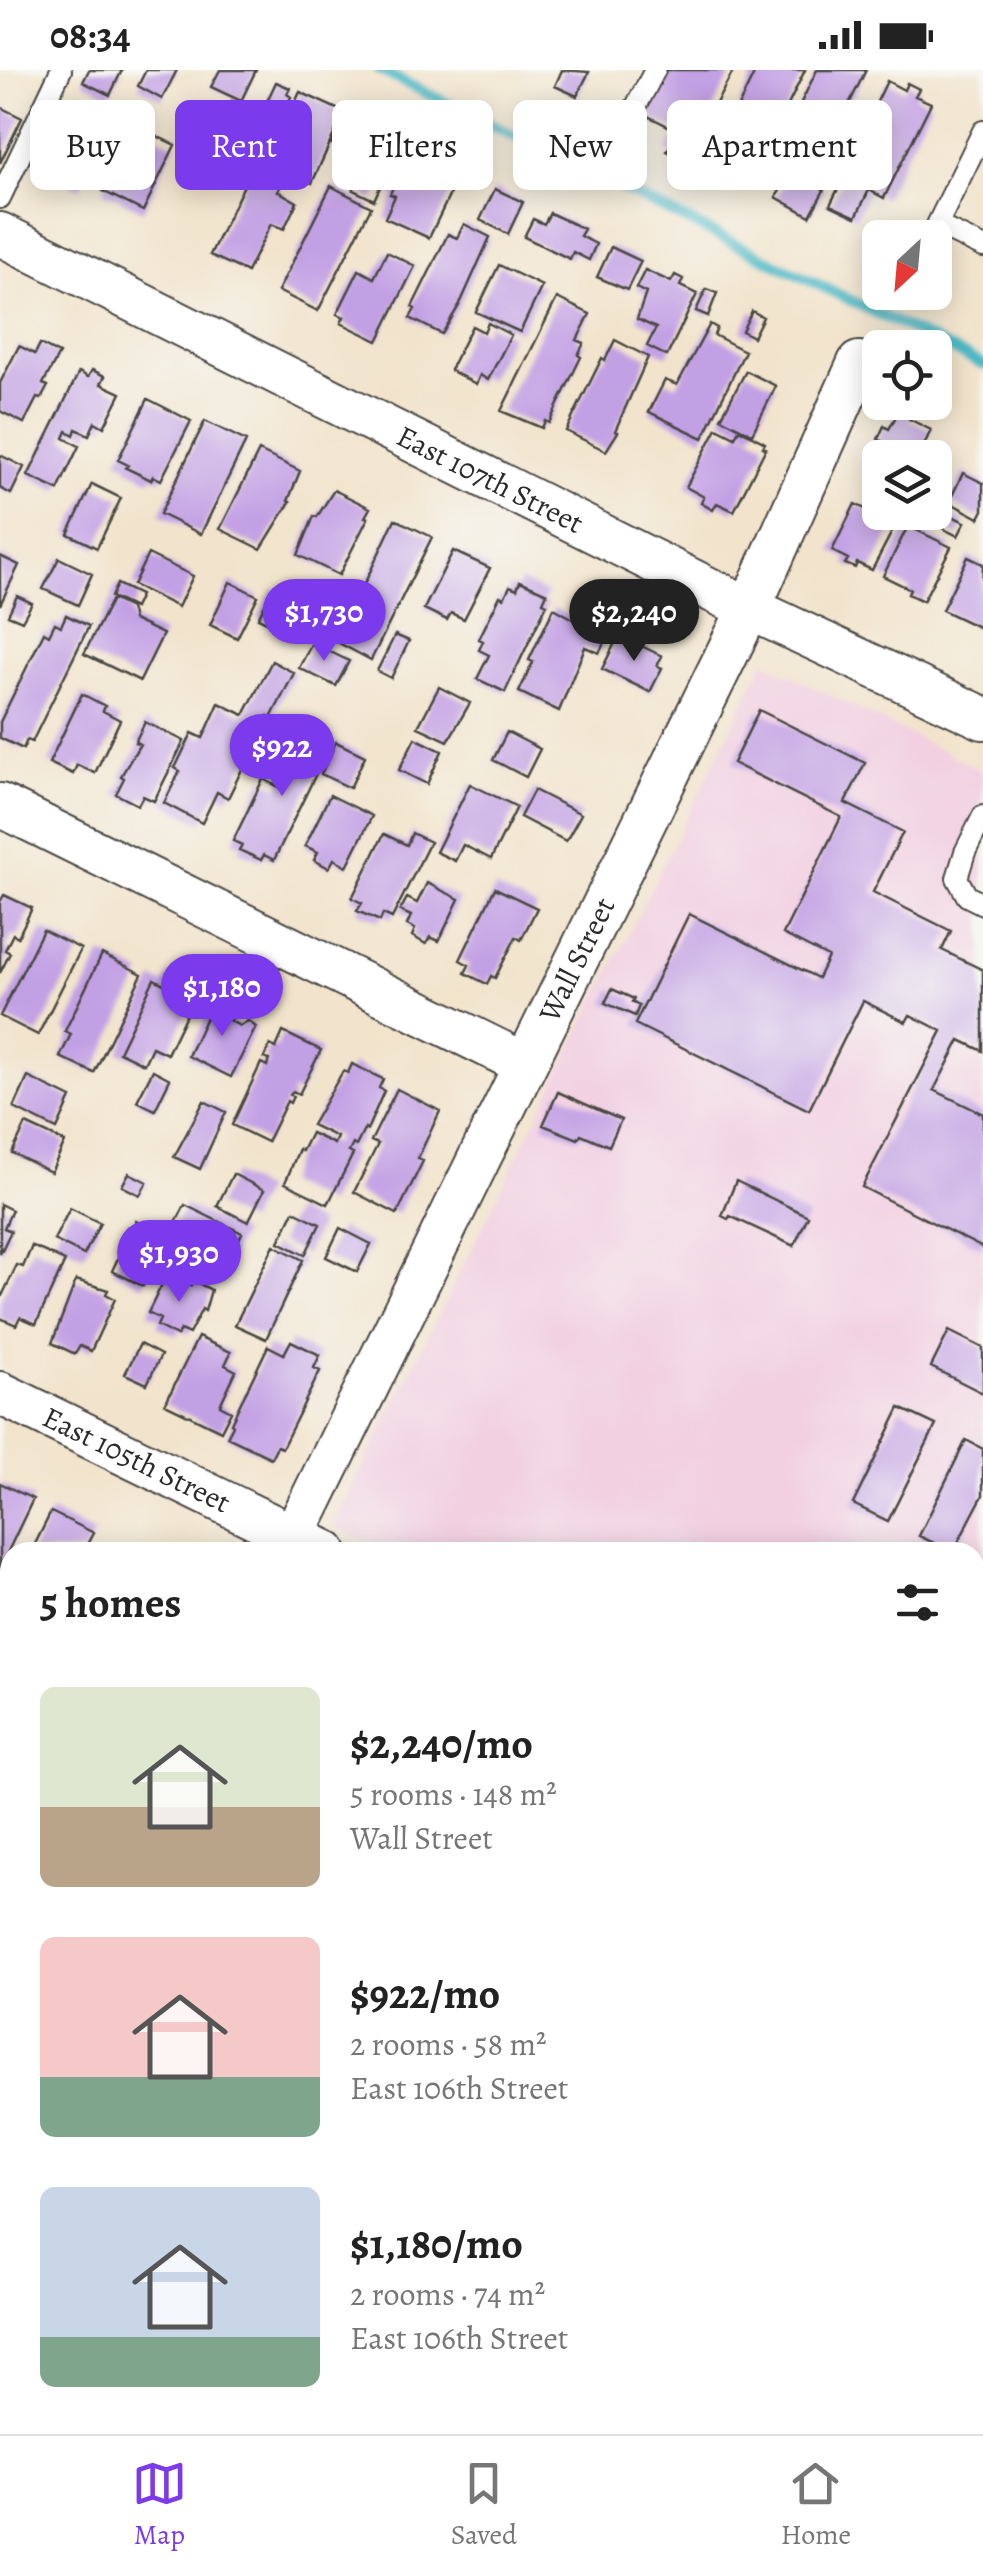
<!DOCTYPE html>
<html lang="en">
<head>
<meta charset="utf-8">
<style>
  :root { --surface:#fff; --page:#f6f6f6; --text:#222; --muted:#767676; --line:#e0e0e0; --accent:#7c3aed }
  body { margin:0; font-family:Alegreya,serif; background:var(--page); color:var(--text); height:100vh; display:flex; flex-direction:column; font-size:38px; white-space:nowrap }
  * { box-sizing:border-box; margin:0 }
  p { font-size:32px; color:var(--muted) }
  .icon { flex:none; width:55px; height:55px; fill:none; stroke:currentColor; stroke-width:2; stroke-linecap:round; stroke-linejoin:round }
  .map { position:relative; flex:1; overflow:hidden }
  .details { position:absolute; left:0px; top:1472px; width:985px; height:892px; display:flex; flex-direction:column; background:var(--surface); border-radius:30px 30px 0 0; box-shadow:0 5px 25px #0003 }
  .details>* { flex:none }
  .banner { position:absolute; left:30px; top:30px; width:925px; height:90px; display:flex; gap:20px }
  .needle { width:65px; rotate:206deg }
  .buttons { position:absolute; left:862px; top:150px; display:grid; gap:20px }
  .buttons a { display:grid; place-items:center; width:90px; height:90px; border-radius:15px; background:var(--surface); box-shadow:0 5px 25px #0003; font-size:50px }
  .price { position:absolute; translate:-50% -85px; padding:0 22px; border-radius:35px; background:var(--accent); color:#fff; font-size:32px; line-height:65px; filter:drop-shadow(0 2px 5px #0008) }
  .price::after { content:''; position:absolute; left:50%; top:60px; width:30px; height:22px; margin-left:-15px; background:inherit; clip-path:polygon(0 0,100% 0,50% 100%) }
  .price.active { background:#222; color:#fff }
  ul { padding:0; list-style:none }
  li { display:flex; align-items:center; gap:30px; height:250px; padding:0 40px }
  li span { display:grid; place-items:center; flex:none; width:280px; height:200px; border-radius:15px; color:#555 }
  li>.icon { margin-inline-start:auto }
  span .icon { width:120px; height:120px; fill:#fffc; stroke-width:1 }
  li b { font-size:42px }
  h2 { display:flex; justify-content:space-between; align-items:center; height:120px; padding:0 40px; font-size:42px }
  .tag { padding:0 35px; border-radius:15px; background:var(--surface); box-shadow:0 5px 25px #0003; font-size:35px; line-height:90px }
  .tag.active { background:var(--accent); color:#fff }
  .status { display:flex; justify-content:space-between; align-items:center; height:70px; padding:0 50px; background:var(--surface); direction:ltr }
  .status svg { height:28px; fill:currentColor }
  .tabs { display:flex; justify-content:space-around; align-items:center; height:140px; border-top:2px solid var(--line); background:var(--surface); font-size:28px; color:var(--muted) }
  .tabs a { display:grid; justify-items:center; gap:5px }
  .tabs .active { color:var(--accent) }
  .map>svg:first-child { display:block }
  .built { fill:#f2cfe1 }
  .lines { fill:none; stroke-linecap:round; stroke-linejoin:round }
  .stream { stroke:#4dbac6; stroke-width:11 }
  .building { fill:#c2a0e4 }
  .lane-casing { stroke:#494743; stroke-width:24 }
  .street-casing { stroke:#494743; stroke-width:46 }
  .secondary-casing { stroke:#494743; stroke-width:59 }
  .lane { stroke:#fff; stroke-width:20 }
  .street { stroke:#fff; stroke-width:42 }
  .secondary { stroke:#fff; stroke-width:55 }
  .labels { text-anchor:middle; stroke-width:10; stroke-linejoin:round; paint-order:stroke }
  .street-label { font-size:30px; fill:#2b2b2b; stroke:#f6f6f2 }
</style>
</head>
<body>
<div class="status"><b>08:34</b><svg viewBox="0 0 49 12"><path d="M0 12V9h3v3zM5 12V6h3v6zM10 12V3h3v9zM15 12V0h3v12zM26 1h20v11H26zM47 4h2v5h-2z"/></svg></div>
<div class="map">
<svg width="983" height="2364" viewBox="0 0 983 2364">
  <rect width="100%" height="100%" fill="#f6f6f2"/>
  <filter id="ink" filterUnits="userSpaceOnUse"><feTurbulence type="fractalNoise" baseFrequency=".01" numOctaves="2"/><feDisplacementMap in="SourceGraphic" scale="20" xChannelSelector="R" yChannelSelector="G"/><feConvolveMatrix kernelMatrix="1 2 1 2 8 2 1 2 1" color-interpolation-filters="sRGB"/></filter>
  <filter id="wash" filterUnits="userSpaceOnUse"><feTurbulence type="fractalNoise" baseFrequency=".0048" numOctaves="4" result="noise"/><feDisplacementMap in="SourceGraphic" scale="40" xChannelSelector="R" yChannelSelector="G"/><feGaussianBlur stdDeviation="2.25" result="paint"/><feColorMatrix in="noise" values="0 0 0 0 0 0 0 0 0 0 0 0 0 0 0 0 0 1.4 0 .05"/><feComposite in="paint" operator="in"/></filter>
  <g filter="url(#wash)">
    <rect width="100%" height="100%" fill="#f2e4cc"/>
    <!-- built -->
    <path class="built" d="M 764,592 L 983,701 L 983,1769 L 975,1766 L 975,1482 L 388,1482 L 333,1456 Z"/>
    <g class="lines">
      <!-- stream -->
      <path class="stream" d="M 379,0 L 983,295"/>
    </g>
    <g id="blocks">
      <!-- building -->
      <path class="building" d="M 89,0 L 122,0 L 110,25 L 83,12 Z
        M 146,0 L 177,0 L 162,29 L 138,16 Z
        M 220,0 L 256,0 L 241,31 L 211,17 Z
        M 562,0 L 589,2 L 577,26 L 555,16 Z
        M 666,0 L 734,0 L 696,70 L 644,44 Z
        M 756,0 L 805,0 L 778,56 L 738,37 Z
        M 817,0 L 866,0 L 828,76 L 812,68 L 816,60 L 793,49 Z
        M 887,11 L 904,20 L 907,13 L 919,19 L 915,26 L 931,33 L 884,128 L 869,120 L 856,147 L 830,135 L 844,107 L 841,106 Z
        M 276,12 L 290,18 L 287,24 L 291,27 L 279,51 L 270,47 L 277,34 L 268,29 Z
        M 300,22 L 344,42 L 312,113 L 291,104 L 306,69 L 283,58 Z
        M 232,31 L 265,47 L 244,98 L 241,96 L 233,108 L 209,97 L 214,87 L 206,83 Z
        M 67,36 L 81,43 L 77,52 L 106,66 L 80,118 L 38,98 Z
        M 0,37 L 22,48 L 0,93 Z
        M 346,43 L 380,58 L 366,90 L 332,74 Z
        M 136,56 L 175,75 L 143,141 L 103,121 Z
        M 711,65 L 741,79 L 727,108 L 697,93 Z
        M 673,70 L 696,81 L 690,93 L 667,81 Z
        M 419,79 L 458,97 L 447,120 L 451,122 L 429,168 L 385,148 L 395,126 L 390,124 L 393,117 L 390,116 L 399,98 L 408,102 Z
        M 253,97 L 283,111 L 278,121 L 297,132 L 284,159 L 271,154 L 247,202 L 210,185 Z
        M 791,102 L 824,120 L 810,146 L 776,127 Z
        M 359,107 L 380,117 L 374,130 L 353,120 Z
        M 331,116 L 371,137 L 318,241 L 278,221 Z
        M 495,119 L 523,132 L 508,164 L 480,150 Z
        M 550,143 L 584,159 L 580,166 L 596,174 L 589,190 L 573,182 L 570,189 L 524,167 L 533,149 L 544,154 Z
        M 464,154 L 490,167 L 460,234 L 442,264 L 410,248 L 415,239 L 412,237 L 448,164 L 457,168 Z
        M 611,177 L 641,191 L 627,220 L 597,207 Z
        M 387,182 L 415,196 L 378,271 L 341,253 L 344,247 L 337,244 L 359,200 L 374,208 Z
        M 499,195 L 542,216 L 520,262 L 476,242 Z
        M 645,200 L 671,212 L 675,205 L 683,209 L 680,216 L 697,224 L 667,286 L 647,276 L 656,258 L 637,249 L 646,223 L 636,218 Z
        M 706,219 L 717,223 L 708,246 L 696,241 Z
        M 557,228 L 590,244 L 577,270 L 584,273 L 578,285 L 581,287 L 549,353 L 545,351 L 542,358 L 501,341 Z
        M 752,241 L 763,247 L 753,267 L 742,261 Z
        M 488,253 L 511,265 L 488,310 L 480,305 L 476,314 L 450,300 L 472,256 L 484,262 Z
        M 710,254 L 717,258 L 714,265 L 745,281 L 703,368 L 649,342 L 665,310 L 677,315 Z
        M 615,270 L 648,287 L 615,361 L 618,362 L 606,381 L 566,361 L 602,288 L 605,290 Z
        M 40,274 L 59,284 L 43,314 L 48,316 L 41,329 L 37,328 L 24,353 L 0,341 L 0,313 L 19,276 L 35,284 Z
        M 92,300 L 105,306 L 101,314 L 121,323 L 104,357 L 95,352 L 89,365 L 76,359 L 74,365 L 67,361 L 64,368 L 79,376 L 58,420 L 28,406 L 79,302 L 88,307 Z
        M 746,301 L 776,316 L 752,364 L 721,348 Z
        M 148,329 L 191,351 L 161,410 L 153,406 L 151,410 L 126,398 L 128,395 L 118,390 Z
        M 900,339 L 911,344 L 909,349 L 931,360 L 918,388 L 881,388 L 876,385 L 883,372 L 878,369 L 884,356 L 889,359 Z
        M 205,351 L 246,371 L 201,464 L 160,444 Z
        M 717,358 L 735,367 L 739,359 L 765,373 L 763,377 L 766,378 L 734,441 L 717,433 L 713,440 L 701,433 L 704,427 L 686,417 Z
        M 259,381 L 300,401 L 288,431 L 290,432 L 261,479 L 220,459 Z
        M 0,385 L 24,397 L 11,424 L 0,418 Z
        M 963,403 L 983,413 L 983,440 L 979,448 L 949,432 Z
        M 92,414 L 121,428 L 97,478 L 68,464 Z
        M 334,420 L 370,438 L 365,447 L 368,448 L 339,505 L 298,485 L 314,446 L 317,447 Z
        M 855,434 L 896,454 L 872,500 L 857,493 L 855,498 L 845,494 L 848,489 L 832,481 Z
        M 935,438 L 965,452 L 958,466 L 910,442 L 935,442 Z
        M 395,449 L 432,467 L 371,590 L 337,572 Z
        M 908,456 L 951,477 L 923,531 L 908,524 L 910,519 L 883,506 Z
        M 453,481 L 490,498 L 464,549 L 451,543 L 447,550 L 424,539 Z
        M 148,484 L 193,506 L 178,537 L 133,515 Z
        M 0,486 L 19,495 L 0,535 Z
        M 968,487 L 983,494 L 980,558 L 942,540 Z
        M 59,488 L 92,504 L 78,535 L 43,519 Z
        M 520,511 L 547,523 L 543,532 L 547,534 L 505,622 L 477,609 L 489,585 L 479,580 L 483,571 L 479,569 L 500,526 L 504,528 L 510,516 L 517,519 Z
        M 230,512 L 258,526 L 237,568 L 210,555 Z
        M 117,514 L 140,525 L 134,538 L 111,527 Z
        M 273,519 L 303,533 L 289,563 L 258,548 Z
        M 17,526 L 32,533 L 22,551 L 8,545 Z
        M 112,529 L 130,538 L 133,550 L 163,564 L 140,611 L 84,584 Z
        M 554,538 L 607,568 L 599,583 L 585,577 L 559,641 L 519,622 L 533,592 L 529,590 Z
        M 66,545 L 89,556 L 32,672 L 27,670 L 23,679 L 0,668 L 0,652 L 44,562 L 49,565 L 55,553 L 61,556 Z
        M 395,565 L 409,571 L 391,608 L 377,601 Z
        M 619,565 L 662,586 L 657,596 L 662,598 L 650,622 L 602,599 Z
        M 312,573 L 349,591 L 336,616 L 299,598 Z
        M 272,591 L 294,603 L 271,648 L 268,646 L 228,728 L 217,722 L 202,753 L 164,733 L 180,701 L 175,698 L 192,663 L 203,668 L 219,633 L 244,645 Z
        M 439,617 L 470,633 L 448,671 L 418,657 Z
        M 82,624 L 105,636 L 103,641 L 120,650 L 95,703 L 77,695 L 73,704 L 49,693 Z
        M 759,640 L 865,693 L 845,733 L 903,762 L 873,822 L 951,861 L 942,880 L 983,900 L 983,981 L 960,970 L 934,1020 L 983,1044 L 983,1178 L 862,1117 L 942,961 L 910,945 L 906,952 L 863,931 L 809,1040 L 635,954 L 689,844 L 818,908 L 828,887 L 783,864 L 841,747 L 733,693 Z
        M 145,652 L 184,671 L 154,731 L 143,726 L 138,735 L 116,724 L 124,708 L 121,706 L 140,674 L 135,672 Z
        M 304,657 L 332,671 L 274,790 L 264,785 L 261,790 L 239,780 L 242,775 L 233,771 L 263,709 L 279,717 Z
        M 269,661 L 291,672 L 276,703 L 254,692 Z
        M 507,662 L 540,679 L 526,707 L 493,690 Z
        M 415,668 L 442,681 L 427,714 L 399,700 Z
        M 336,672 L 365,686 L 350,718 L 321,704 Z
        M 470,714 L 517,737 L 491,789 L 463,775 L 455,791 L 436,782 Z
        M 534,720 L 581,744 L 566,771 L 520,747 Z
        M 330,725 L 372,746 L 347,796 L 334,789 L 329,798 L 314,790 L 318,782 L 305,776 Z
        M 412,763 L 430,772 L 392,848 L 383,844 L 380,851 L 357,841 L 362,833 L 352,828 L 384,764 L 407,775 Z
        M 427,813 L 459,829 L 439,871 L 430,867 L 426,874 L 412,866 L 415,859 L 407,855 L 411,846 L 400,841 L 407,828 L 417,833 Z
        M 495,818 L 537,838 L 521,870 L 516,867 L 495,908 L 491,906 L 487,914 L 465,903 L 469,895 L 460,890 Z
        M 4,825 L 32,838 L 18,867 L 13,864 L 5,880 L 10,883 L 0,903 L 0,832 Z
        M 43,860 L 81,879 L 38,965 L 0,946 Z
        M 102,884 L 142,904 L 94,1003 L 60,987 L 71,964 L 65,961 Z
        M 169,905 L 190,915 L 186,924 L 194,928 L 167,984 L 152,977 L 144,994 L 119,982 L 154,909 L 164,914 Z
        M 612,919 L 634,929 L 632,932 L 639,936 L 635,946 L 605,933 Z
        M 215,928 L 236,938 L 230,951 L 240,956 L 248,951 L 256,957 L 231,1007 L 188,986 Z
        M 283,962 L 321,980 L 299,1024 L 293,1021 L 290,1025 L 293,1026 L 290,1033 L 287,1031 L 267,1072 L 232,1055 L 261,993 L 267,996 L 269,990 L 264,988 L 270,975 L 276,978 Z
        M 352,994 L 383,1009 L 379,1018 L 384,1021 L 367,1060 L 365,1058 L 356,1076 L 353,1074 L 349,1082 L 353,1084 L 328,1134 L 285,1113 L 299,1079 L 302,1081 L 311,1063 L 334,1074 L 337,1067 L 312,1055 L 343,1001 L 348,1003 Z
        M 153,1000 L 170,1009 L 155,1040 L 137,1031 Z
        M 28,1007 L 71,1028 L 57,1059 L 14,1038 Z
        M 397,1019 L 440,1041 L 418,1088 L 423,1091 L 397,1144 L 354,1122 L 378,1074 L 371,1071 Z
        M 558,1022 L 621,1050 L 609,1076 L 581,1064 L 578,1069 L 543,1055 Z
        M 204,1031 L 226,1042 L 200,1099 L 174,1087 Z
        M 26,1054 L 65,1072 L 51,1102 L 12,1083 Z
        M 129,1103 L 147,1112 L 140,1125 L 122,1116 Z
        M 233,1104 L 264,1120 L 248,1152 L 217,1136 Z
        M 736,1111 L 808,1146 L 794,1176 L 730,1146 L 728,1149 L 722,1146 Z
        M 0,1134 L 12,1140 L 4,1158 L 11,1161 L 0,1184 Z
        M 185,1135 L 242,1163 L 220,1209 L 197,1198 L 203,1185 L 168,1168 Z
        M 70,1138 L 100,1153 L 84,1185 L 54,1170 Z
        M 294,1141 L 320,1154 L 305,1185 L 279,1172 Z
        M 136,1151 L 149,1158 L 146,1165 L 164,1174 L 143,1216 L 112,1201 L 126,1171 L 122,1169 L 128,1157 L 132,1159 Z
        M 340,1158 L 371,1174 L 357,1202 L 326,1187 Z
        M 274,1175 L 303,1190 L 266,1269 L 235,1255 Z
        M 32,1176 L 65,1191 L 36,1254 L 20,1247 L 16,1255 L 0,1248 L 0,1230 L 17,1195 L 23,1197 Z
        M 167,1204 L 191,1216 L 194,1211 L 211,1220 L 205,1241 L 202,1239 L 189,1264 L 180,1260 L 177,1266 L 157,1256 L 160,1249 L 148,1243 Z
        M 76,1210 L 108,1220 L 106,1224 L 115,1229 L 91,1281 L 80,1276 L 75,1284 L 52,1273 Z
        M 949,1261 L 983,1278 L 983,1323 L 931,1297 Z
        M 198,1267 L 231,1282 L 225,1295 L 236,1301 L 220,1335 L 231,1341 L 221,1361 L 165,1334 Z
        M 291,1271 L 320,1285 L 314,1298 L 320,1301 L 282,1378 L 277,1376 L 271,1388 L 227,1367 L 233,1355 L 231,1353 L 268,1276 L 284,1284 Z
        M 140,1274 L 161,1285 L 147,1314 L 125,1304 Z
        M 900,1338 L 936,1355 L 888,1451 L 853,1434 Z
        M 966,1370 L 983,1379 L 983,1425 L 953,1482 L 919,1466 Z
        M 0,1413 L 33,1429 L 0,1498 Z
        M 51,1442 L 94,1463 L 84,1482 L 31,1482 Z
        M 975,1528 L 983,1531 L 983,1655 L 975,1652 Z
        M 2,1676 L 10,1680 L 10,1845 L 0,1840 Z
        M 975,1681 L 983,1685 L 983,1744 L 975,1740 Z
        M 975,2209 L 983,2213 L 983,2260 L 975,2256 Z
        M 0,2265 L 10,2270 L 10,2293 L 0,2314 Z
        M 6,2310 L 10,2312 L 10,2355 L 40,2355 L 35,2364 L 0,2364 L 0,2321 Z
        M 975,2314 L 983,2318 L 983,2364 L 974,2364 L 956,2355 L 975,2355 Z
        M 101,2355 L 134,2355 L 129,2364 L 96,2364 Z
        M 453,2355 L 502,2355 L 497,2364 L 449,2364 Z
        M 532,2355 L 576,2355 L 572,2364 L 528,2364 Z
        M 608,2355 L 675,2355 L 670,2364 L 604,2364 Z"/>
    </g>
  </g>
  <g filter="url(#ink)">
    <use href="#blocks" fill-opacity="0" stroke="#494743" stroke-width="2.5"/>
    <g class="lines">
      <defs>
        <path id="lane" d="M 632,44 L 655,0
          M 983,61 L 937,155 L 983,177
          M 0,128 L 61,0
          M 983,746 L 965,782 L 957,808 L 967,826 L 983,834
          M 975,1854 L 983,1838
          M 765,2364 L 770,2355"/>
        <g id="street">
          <path id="s1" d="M 0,164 L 713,521 L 983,648"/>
          <path d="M 0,735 L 525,994"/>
          <path id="s2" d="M 0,1323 L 326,1482"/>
          <path id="s3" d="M 286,1482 L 749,539 L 859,293"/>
          <path d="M 975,1805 L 983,1809"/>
          <path d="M 0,2063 L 10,2043"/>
        </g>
        <path id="secondary" d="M 0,1935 L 10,1940
          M 862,2355 L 880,2364"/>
      </defs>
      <!-- lane casing -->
      <use href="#lane" class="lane-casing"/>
      <!-- street casing -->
      <use href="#street" class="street-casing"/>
      <!-- secondary casing -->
      <use href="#secondary" class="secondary-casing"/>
      <!-- lane -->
      <use href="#lane" class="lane"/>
      <!-- street -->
      <use href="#street" class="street"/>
      <!-- secondary -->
      <use href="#secondary" class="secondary"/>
    </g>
  </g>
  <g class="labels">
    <!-- street labels -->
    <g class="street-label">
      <text dy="10" stroke="none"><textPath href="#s1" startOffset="548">East 107th Street</textPath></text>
      <text dy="10" stroke="none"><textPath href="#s3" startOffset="660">Wall Street</textPath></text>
      <text dy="10" stroke="none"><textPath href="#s2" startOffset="152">East 105th Street</textPath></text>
    </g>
  </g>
</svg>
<div class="buttons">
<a><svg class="needle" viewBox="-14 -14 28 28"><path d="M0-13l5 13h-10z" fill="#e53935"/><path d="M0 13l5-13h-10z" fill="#767676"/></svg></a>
<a><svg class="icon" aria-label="locate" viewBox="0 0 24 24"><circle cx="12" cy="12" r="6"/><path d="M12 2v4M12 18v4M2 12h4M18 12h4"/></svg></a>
<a><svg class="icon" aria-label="layers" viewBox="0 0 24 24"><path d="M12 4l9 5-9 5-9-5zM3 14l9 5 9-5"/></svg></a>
</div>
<b class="price" style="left:324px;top:594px">$1,730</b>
<b class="price active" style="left:634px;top:594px">$2,240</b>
<b class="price" style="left:282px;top:729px">$922</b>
<b class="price" style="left:222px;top:969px">$1,180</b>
<b class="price" style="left:179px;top:1235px">$1,930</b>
<div class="banner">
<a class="tag">Buy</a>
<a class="tag active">Rent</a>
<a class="tag">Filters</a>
<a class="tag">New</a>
<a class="tag">Apartment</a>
</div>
<section class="details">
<h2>5 homes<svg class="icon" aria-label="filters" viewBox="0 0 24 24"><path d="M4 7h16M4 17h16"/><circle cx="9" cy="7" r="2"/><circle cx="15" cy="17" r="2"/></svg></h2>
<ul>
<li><span style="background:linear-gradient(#dfe7d0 60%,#b9a48a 0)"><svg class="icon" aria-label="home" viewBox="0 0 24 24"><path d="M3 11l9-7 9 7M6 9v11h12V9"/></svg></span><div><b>$2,240/mo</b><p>5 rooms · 148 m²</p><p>Wall Street</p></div></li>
<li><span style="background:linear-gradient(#f6c9c9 70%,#7fa58c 0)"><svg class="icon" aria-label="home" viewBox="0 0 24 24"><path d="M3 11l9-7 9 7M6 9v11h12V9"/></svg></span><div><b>$922/mo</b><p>2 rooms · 58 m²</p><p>East 106th Street</p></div></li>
<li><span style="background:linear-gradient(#c9d6e8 75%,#7fa58c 0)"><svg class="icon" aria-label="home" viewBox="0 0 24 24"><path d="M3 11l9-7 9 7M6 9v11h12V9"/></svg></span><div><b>$1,180/mo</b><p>2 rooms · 74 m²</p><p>East 106th Street</p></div></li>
</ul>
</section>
</div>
<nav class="tabs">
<a class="active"><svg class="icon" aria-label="map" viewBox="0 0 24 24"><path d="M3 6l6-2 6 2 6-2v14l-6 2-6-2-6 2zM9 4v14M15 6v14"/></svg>Map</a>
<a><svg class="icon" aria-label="saved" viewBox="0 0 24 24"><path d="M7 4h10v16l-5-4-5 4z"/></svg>Saved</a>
<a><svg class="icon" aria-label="home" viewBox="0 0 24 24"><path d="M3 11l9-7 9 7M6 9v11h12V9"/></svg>Home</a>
</nav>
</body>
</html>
